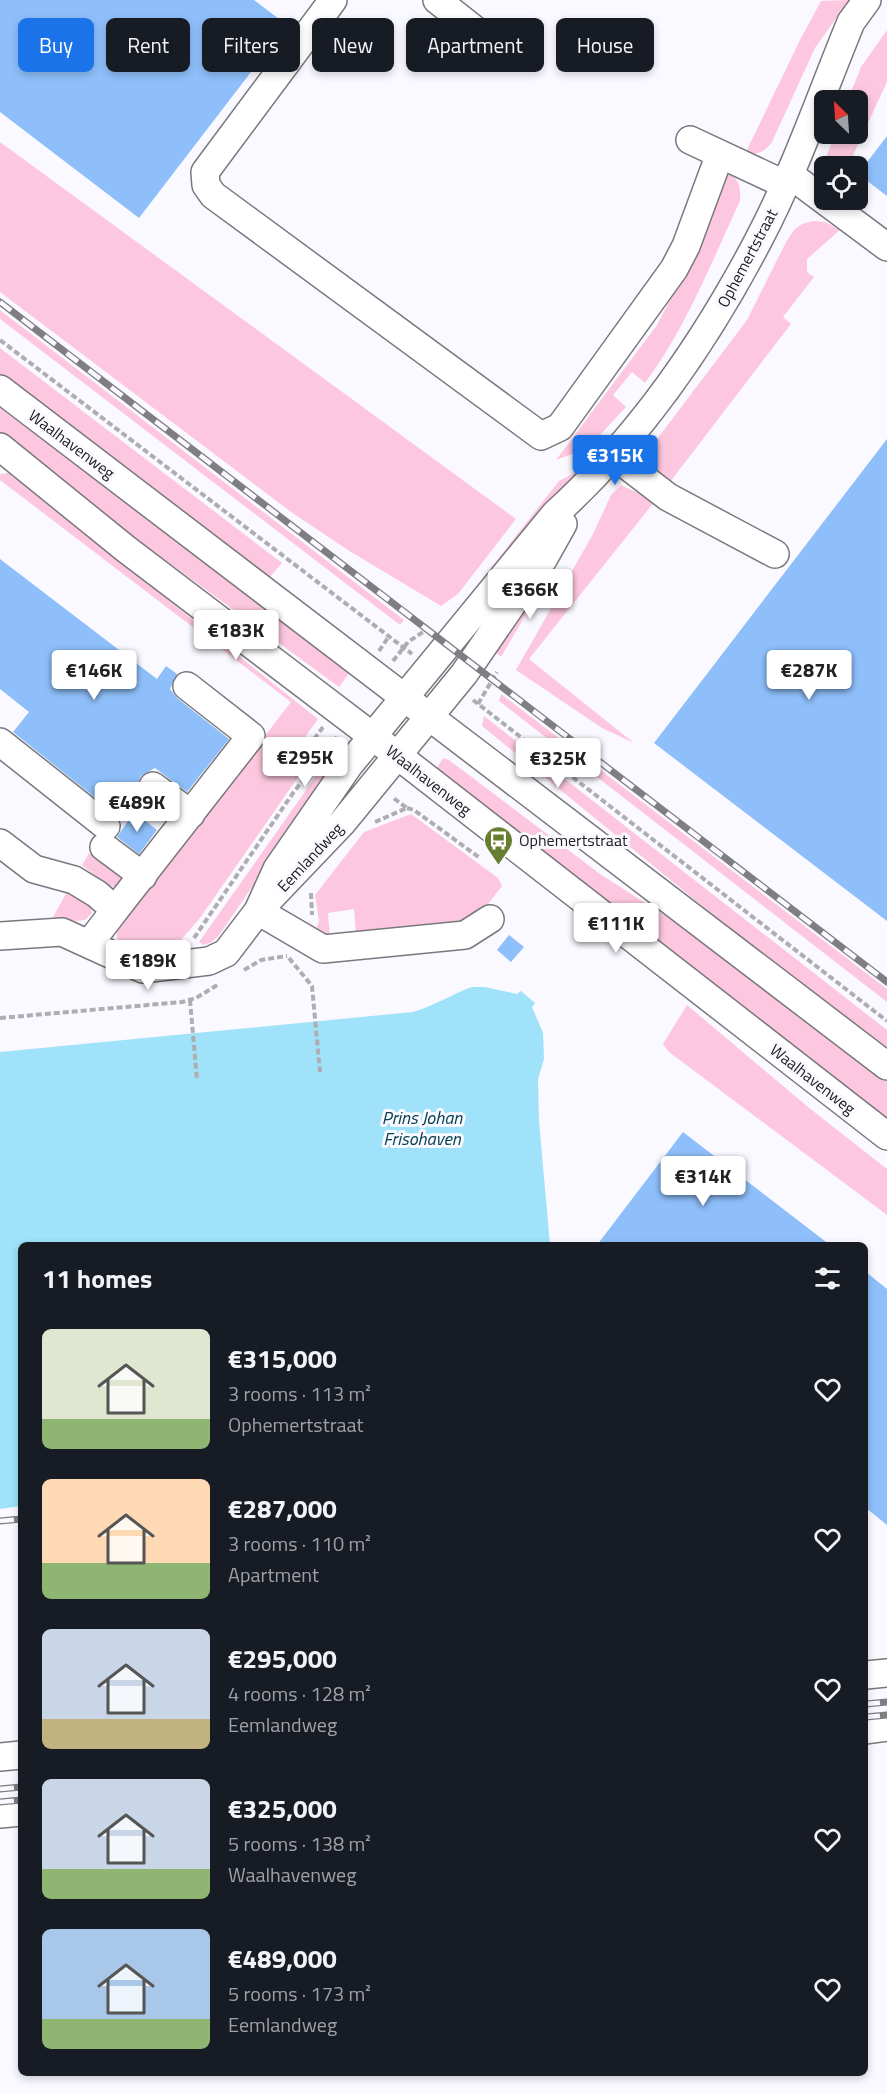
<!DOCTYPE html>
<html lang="en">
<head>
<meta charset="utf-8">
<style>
  :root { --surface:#171b24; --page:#20242c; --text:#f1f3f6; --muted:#9ea1a6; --accent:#1a73e8 }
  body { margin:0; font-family:"Titillium Web",sans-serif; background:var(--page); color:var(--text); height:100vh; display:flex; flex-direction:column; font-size:22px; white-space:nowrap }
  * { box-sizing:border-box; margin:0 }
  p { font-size:20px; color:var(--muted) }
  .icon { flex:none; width:33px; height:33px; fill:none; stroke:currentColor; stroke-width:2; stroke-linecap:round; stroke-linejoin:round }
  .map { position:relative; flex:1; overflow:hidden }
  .sheet { position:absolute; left:18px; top:1242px; width:850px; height:834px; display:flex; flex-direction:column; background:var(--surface); border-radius:9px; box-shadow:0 3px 9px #0003 }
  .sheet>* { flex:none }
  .banner { position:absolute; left:18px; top:18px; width:852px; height:54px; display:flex; gap:12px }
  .needle { width:39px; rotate:335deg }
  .buttons { position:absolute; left:814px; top:90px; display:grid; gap:12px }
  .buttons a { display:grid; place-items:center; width:54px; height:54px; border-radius:9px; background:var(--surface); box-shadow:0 3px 9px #0003; font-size:30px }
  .price { position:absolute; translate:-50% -51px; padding:0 14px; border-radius:6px; background:#fff; color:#222; font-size:20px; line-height:39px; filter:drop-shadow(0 2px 3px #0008) }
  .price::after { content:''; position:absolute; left:50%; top:36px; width:18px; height:14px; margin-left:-9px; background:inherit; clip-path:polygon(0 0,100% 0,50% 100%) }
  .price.on { background:var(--accent); color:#fff }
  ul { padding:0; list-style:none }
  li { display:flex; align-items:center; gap:18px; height:150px; padding:0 24px }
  li span { display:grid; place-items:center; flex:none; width:168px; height:120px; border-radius:9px; color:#555 }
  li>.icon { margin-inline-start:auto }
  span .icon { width:72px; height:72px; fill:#fffc; stroke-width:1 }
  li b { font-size:26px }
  h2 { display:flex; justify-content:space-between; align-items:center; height:72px; padding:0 24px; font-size:26px }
  .pill { padding:0 21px; border-radius:9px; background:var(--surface); box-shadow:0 3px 9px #0003; font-size:21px; line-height:54px }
  .pill.on { background:var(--accent); color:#fff }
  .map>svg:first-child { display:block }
  .green { fill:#fdc8df }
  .water { fill:#9fe2f9 }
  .building { fill:#8ebffa }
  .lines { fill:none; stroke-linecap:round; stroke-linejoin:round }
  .minor-casing { stroke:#78787e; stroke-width:30 }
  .path { stroke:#aeaeb2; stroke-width:4; stroke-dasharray:6 3; stroke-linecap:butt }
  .minor { stroke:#fff; stroke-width:27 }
  .rail-casing { stroke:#7f7f83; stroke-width:7 }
  .rail { stroke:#f9f9ff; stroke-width:4.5; stroke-dasharray:14; stroke-linecap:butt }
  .labels { text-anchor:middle; stroke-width:6; stroke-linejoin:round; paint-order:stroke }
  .street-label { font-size:16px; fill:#202022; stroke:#f9f9ff }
  .poi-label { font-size:16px; fill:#202022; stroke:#f9f9ff; text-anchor:start }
  .water-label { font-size:18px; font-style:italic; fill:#054151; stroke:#f9f9ff }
</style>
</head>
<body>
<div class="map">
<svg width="887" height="2094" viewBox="0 0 887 2094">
  <rect width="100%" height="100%" fill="#f9f9ff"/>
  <!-- green -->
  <path class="green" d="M 849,0 L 815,48 L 772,142 C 764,153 758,154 745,154 L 800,40 L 821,1 Z
    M 887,30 L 887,82 L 848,166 L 829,166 L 826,157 L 835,134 L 858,134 L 858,100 L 848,100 L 861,67 Z
    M 0,142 L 516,519 L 458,594 L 441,606 L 351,552 L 291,512 L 0,292 Z
    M 730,173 C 740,182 741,188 740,201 C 711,263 686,328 645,383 L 632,372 L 613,395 L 626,407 L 588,448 L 556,460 L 657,325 L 713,217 L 709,209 L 725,178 Z
    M 813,221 L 825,222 L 840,230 L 807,259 L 807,272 L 814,277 L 783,317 L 791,324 L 670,482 L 646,465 L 645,455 L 747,320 L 786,242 L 794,230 L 802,224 Z
    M 0,310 L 404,620 L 400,625 L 0,319 Z
    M 0,348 L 282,563 L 267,580 L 0,378 Z
    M 0,408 L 350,672 L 339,687 L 101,513 L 0,432 Z
    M 576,472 L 574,476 L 510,550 L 456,619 L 453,616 L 559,481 Z
    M 8,473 L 318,719 L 303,740 L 317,750 L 200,918 L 174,948 L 139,953 L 121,946 L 117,938 L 117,926 L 291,702 L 0,480 L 0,474 Z
    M 621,485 L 655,501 L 529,659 L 634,743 L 602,728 L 516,670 L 593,534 L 611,495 Z
    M 575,530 L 501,657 L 494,651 Z
    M 501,694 L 887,989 L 887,1002 L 499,701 Z
    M 484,716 L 887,1030 L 887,1049 L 749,944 L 482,726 Z
    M 443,758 L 449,760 L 600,874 L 689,931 L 887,1082 L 887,1122 L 441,775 L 437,768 Z
    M 328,759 L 336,765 L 219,935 L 212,942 L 204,945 L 199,942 Z
    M 411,814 L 498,878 L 502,886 L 485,908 L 461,923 L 356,936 L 354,909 L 328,913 L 330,938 L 316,930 L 319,921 L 315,895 L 364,832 Z
    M 89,853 L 124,878 L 117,886 L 109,887 L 82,865 Z
    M 68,890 L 89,903 L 92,913 L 85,920 L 0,929 L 51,921 Z
    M 687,1005 L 808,1107 L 887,1169 L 887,1215 L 669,1052 L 663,1044 Z"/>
  <!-- water -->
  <path class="water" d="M 472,987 L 485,987 L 517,994 L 521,991 L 535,1003 L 532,1007 L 543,1033 L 544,1059 L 538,1079 L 539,1121 L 550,1245 L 21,1245 L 21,1506 L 0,1509 L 0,1052 L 413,1012 C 434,1006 452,994 472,987 Z"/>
  <!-- building -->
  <path class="building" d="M 0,0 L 254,0 L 287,25 L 139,218 L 0,112 Z
    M 887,136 L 887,196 L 858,174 Z
    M 887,439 L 887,921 L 654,743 Z
    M 0,559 L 157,679 L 166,666 L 177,674 L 170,689 L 177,698 L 229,739 L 187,792 L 155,768 L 141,776 L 137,784 L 138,790 L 118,816 L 13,732 L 29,712 L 0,689 Z
    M 134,812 L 157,830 L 139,854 L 117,837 Z
    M 509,935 L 524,947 L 511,962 L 497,950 Z
    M 683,1132 L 830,1245 L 597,1245 Z
    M 866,1272 L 887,1289 L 887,1525 L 866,1508 Z"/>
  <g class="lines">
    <defs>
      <path id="minor" d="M 333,0 L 205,172 L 206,185 L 213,195 L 541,436 L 560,427 L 674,269 L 686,246 L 720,154
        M 437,0 L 498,48
        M 690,140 L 784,184
        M 789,174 L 887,247
        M 0,389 L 887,1066
        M 0,447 L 126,549 L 397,755 L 887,1136
        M 612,454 L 668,497 L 775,554
        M 0,742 L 106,826
        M 153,786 L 191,814
        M 0,843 L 34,869 L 74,880 L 97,894 L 115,910 L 89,944
        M 104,847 L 143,876
        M 115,910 L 251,736 L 187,686
        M 258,911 L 277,869 L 349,765 L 555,514 C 640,437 705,342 758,241 C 795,171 821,95 851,22 L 867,0
        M 258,911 L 323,949 L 465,935 L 490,919
        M 0,936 L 62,932 L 143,969 L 209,961 L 226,953 L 258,911 L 342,823 L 464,674 L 544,558 L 563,524
        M 866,1675 L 887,1673
        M 866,1730 L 887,1727
        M 0,1757 L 21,1755
        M 0,1814 L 21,1812"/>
    </defs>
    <!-- minor casing -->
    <use href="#minor" class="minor-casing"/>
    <!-- path -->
    <path class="path" d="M 0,340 L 412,654
      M 379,651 L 389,636
      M 393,661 L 408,642 L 429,628
      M 473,700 L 887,1021
      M 478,704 L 497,672
      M 323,727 L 315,738 L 329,749
      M 407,808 L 414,810 L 480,858
      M 375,822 L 407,808 L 392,797
      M 311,893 L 312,915
      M 194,938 L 293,793 L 337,737
      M 289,958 L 312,986 L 320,1072
      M 244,970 L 261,960 L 287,956
      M 190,1000 L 197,1080
      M 0,1018 L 182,1002 L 196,998 L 219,984"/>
    <!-- minor -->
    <use href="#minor" class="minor"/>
    <defs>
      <path id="rail" d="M 0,302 L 887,982
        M 0,1521 L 21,1519
        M 866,1704 L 887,1702
        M 866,1717 L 887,1715
        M 0,1789 L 21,1787
        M 0,1802 L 21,1800"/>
    </defs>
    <!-- rail casing -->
    <use href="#rail" class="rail-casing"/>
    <!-- rail -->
    <use href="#rail" class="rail"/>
  </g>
  <!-- icons -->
  <defs>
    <symbol id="bus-pin" viewBox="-11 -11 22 30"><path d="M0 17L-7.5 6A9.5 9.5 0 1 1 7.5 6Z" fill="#677e30" stroke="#f9f9ff"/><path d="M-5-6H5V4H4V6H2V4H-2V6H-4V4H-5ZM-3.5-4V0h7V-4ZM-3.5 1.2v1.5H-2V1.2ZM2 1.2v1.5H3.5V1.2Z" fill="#fff"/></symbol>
  </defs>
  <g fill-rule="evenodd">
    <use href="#bus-pin" x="482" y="824" width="33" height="45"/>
  </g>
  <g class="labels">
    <!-- street labels -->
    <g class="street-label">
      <text transform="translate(747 258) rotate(-62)" y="6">Ophemertstraat</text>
      <text transform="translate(72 444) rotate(37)" y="6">Waalhavenweg</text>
      <text transform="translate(429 780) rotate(38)" y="6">Waalhavenweg</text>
      <text transform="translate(310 857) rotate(-47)" y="6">Eemlandweg</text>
      <text transform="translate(813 1079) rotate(38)" y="6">Waalhavenweg</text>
    </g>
    <!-- poi labels -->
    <g class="poi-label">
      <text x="519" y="846">Ophemertstraat</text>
    </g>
    <!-- water labels -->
    <g class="water-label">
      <text x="422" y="1124">Prins Johan<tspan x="422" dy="21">Frisohaven</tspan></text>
    </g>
  </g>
</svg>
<div class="buttons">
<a><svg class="needle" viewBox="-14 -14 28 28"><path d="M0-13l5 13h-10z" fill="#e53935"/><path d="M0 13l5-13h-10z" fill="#9ea1a6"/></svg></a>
<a><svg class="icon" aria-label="locate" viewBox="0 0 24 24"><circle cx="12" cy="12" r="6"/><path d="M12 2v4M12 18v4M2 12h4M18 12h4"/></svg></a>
</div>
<b class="price on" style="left:615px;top:486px">€315K</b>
<b class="price" style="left:530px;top:620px">€366K</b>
<b class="price" style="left:236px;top:661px">€183K</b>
<b class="price" style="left:94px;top:701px">€146K</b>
<b class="price" style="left:809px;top:701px">€287K</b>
<b class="price" style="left:305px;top:788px">€295K</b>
<b class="price" style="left:558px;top:789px">€325K</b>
<b class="price" style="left:137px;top:833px">€489K</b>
<b class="price" style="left:616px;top:954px">€111K</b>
<b class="price" style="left:148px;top:991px">€189K</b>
<b class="price" style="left:703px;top:1207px">€314K</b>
<div class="banner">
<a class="pill on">Buy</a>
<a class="pill">Rent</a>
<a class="pill">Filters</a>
<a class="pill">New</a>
<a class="pill">Apartment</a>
<a class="pill">House</a>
</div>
<section class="sheet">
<h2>11 homes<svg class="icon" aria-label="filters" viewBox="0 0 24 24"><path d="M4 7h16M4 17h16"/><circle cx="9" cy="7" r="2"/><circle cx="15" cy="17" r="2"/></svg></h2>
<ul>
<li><span style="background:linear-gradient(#dfe7d0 75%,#8fb573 0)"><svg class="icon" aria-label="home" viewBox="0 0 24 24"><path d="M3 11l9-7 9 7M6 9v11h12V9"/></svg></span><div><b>€315,000</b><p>3 rooms · 113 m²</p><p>Ophemertstraat</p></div><svg class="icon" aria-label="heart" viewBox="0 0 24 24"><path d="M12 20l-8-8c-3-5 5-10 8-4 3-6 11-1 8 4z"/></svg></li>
<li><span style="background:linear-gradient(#ffd9b3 70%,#8fb573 0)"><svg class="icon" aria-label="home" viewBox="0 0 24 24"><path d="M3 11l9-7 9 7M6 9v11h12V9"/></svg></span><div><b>€287,000</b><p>3 rooms · 110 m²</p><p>Apartment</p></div><svg class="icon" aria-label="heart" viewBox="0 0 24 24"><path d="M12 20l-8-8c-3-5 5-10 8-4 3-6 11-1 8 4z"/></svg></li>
<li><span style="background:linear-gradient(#c9d6e8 75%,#c2b280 0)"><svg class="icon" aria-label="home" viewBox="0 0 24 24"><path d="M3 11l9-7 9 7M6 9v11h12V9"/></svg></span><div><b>€295,000</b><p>4 rooms · 128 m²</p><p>Eemlandweg</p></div><svg class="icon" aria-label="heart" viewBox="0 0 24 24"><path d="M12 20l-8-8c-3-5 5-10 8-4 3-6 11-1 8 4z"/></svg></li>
<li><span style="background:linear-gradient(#c9d6e8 75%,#8fb573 0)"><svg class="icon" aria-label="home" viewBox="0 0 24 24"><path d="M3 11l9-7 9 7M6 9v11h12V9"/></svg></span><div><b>€325,000</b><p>5 rooms · 138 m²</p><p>Waalhavenweg</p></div><svg class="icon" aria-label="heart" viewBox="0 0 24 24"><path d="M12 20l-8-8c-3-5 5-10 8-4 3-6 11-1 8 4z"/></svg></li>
<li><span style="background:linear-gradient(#a9c7e8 75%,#8fb573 0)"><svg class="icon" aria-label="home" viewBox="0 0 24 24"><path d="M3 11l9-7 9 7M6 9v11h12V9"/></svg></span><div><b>€489,000</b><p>5 rooms · 173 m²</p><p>Eemlandweg</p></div><svg class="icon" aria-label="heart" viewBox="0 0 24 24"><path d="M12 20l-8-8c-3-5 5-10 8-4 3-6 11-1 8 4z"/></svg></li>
</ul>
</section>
</div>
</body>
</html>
